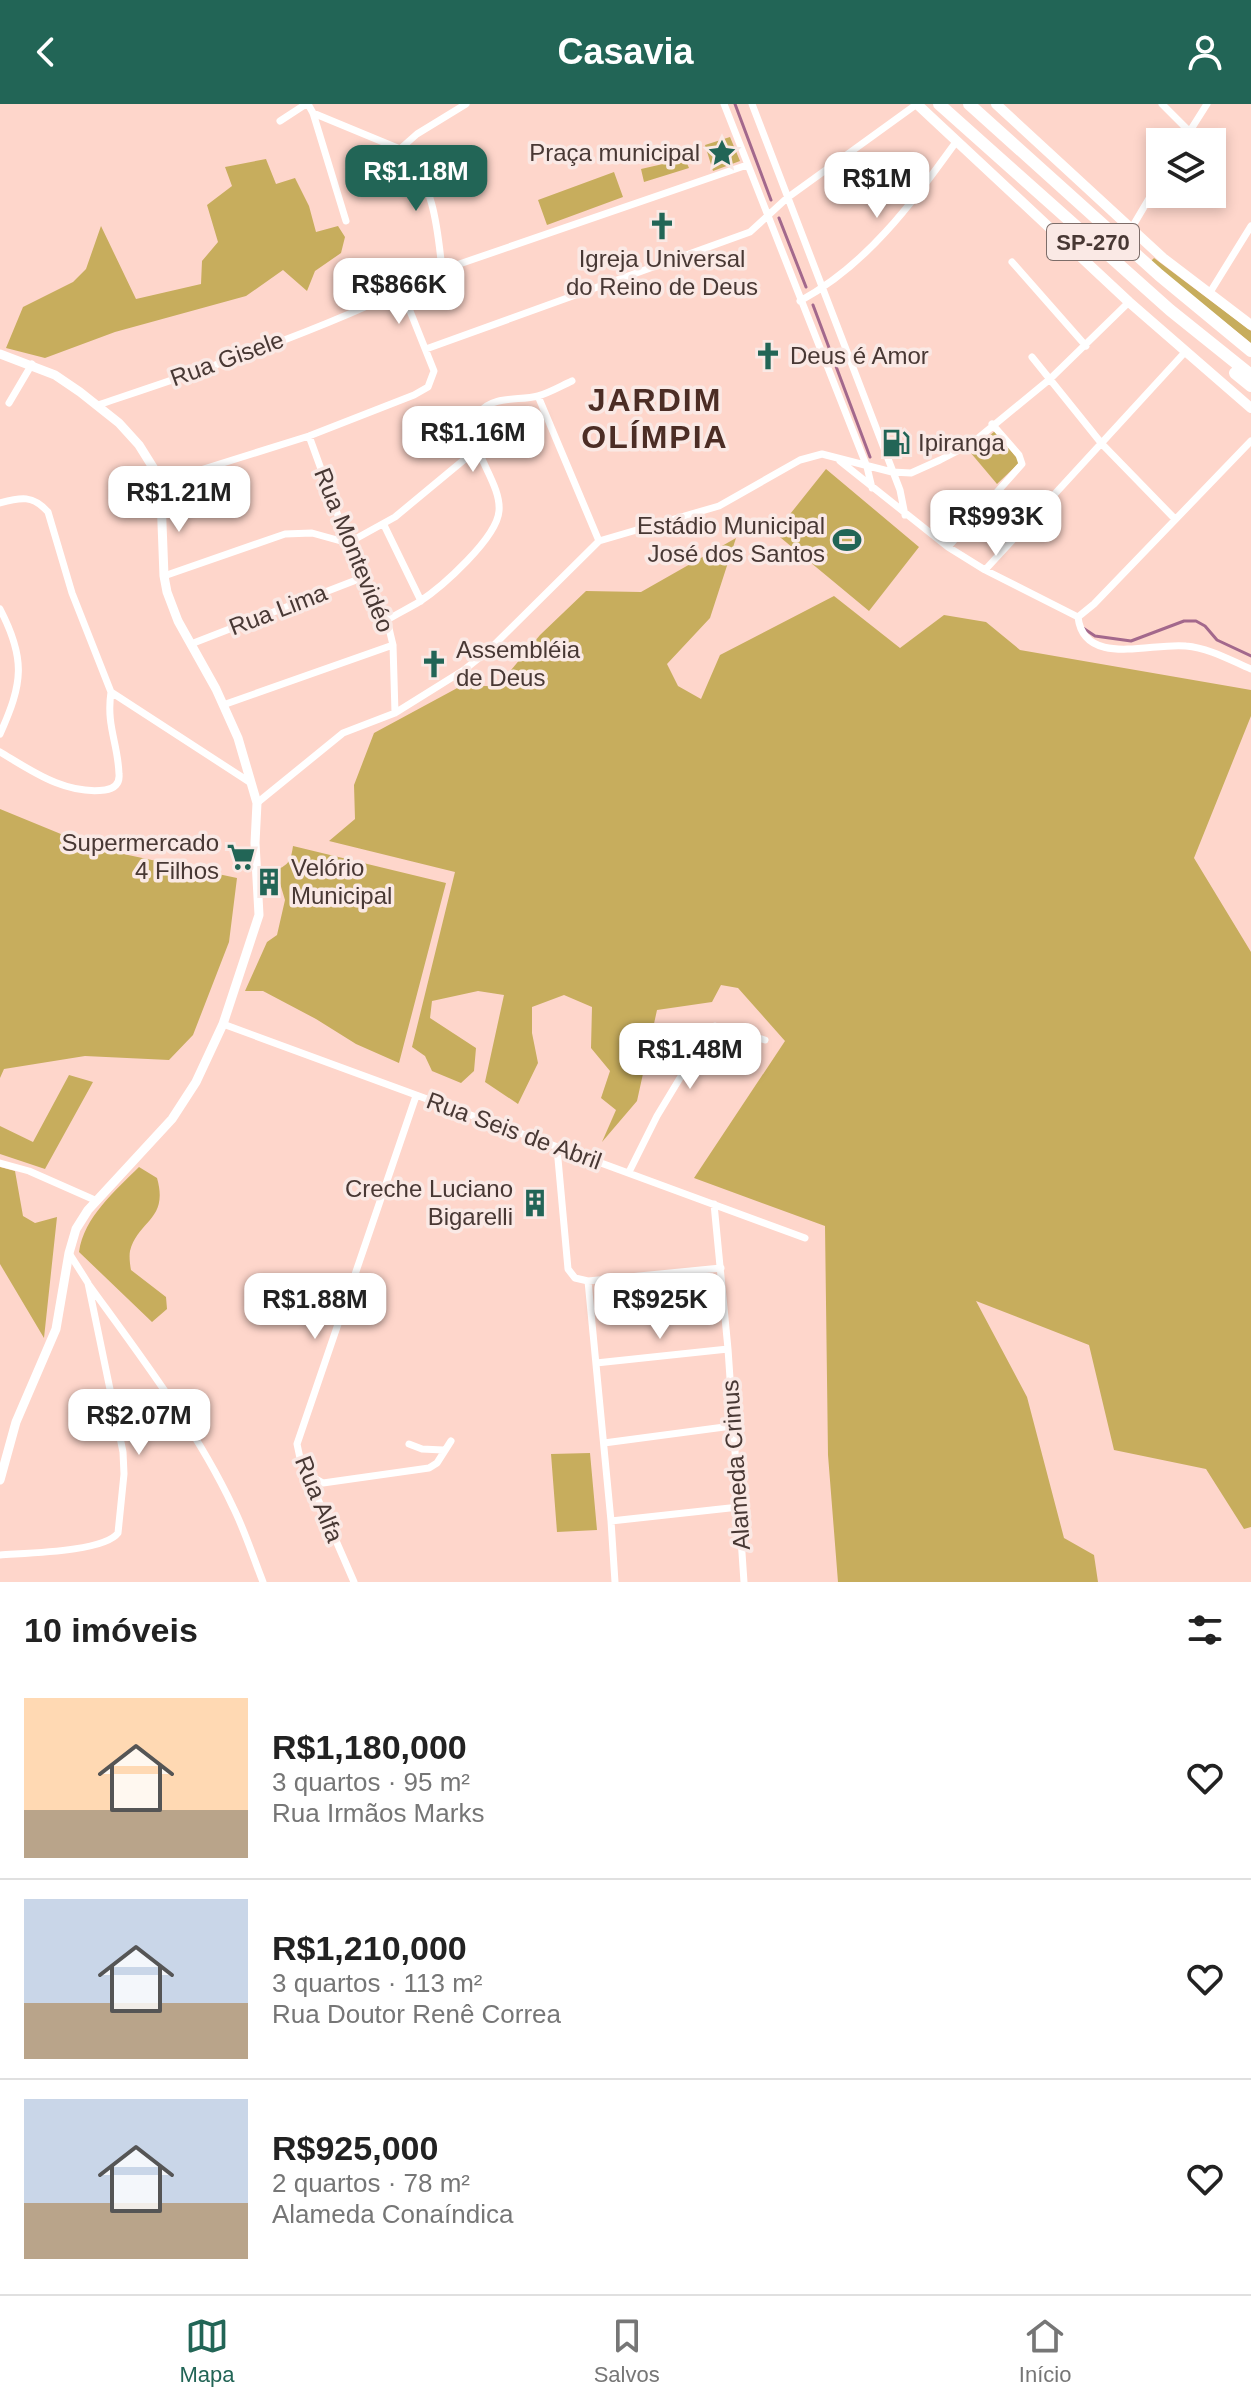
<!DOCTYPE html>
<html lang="pt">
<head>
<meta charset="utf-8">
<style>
  :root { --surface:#fff; --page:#f6f6f6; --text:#222; --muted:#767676; --line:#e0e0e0; --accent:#226556 }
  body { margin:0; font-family:Helvetica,sans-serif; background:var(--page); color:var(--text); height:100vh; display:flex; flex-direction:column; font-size:30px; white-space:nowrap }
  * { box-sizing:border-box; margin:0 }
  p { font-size:26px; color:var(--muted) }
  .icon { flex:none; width:44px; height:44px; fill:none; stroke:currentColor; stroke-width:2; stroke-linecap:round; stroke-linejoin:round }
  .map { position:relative; height:1478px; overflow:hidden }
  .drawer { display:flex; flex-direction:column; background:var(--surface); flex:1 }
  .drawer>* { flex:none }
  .controls { position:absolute; left:1146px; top:24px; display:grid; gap:16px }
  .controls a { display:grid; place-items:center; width:80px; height:80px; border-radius:0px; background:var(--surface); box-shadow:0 4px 12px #0003; font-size:40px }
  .price { position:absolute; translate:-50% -68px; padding:0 18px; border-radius:16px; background:#fff; color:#222; font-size:26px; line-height:52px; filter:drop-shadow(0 2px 4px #0008) }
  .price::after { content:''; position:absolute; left:50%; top:48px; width:24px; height:18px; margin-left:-12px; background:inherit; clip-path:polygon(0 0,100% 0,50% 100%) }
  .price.selected { background:var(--accent); color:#fff }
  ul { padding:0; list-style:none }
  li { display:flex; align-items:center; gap:24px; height:200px; padding:0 24px }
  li+li { border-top:2px solid var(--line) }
  li span { display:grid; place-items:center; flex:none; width:224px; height:160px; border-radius:0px; color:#555 }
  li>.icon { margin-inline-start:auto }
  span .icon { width:96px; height:96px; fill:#fffc; stroke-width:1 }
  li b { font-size:34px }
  h2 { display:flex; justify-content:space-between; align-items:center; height:96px; padding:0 24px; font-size:34px }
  header { display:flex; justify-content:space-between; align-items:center; height:104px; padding:0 24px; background:var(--accent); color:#fff; font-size:36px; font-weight:600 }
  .dock { display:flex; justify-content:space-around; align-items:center; height:112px; border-top:2px solid var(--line); background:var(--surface); font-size:22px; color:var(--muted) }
  .dock a { display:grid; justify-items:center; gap:4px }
  .dock .selected { color:var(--accent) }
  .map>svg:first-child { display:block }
  .green { fill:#c7ad5d }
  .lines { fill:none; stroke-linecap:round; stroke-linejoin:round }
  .stream { stroke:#a3688c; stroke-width:3 }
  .minor { stroke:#fff; stroke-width:7 }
  .tertiary { stroke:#fff; stroke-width:9 }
  .secondary { stroke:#fff; stroke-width:10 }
  .motorway { stroke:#fff; stroke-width:12 }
  .labels { text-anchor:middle; stroke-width:7; stroke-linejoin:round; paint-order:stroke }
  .shield { fill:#fae9e5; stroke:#7d6d69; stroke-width:2 }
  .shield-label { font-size:22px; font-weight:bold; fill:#483834 }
  .poi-label { font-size:24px; fill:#483834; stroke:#fae9e5; text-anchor:end }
  .street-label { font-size:24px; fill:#483834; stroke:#fae9e5 }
  .district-label { font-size:32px; font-weight:bold; letter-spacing:2px; fill:#4c2d25; stroke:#fae9e5 }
</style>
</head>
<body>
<header><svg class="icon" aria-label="back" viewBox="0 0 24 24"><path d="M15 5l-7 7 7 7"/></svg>Casavia<svg class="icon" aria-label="person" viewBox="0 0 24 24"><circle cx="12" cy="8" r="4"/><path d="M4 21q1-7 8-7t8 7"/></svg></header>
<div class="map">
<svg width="1251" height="1478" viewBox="0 0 1251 1478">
  <rect width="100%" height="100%" fill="#fed6cb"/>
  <!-- green -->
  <path class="green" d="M 730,33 L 740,57 L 713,67 L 705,41 Z
    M 266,55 L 276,80 L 295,74 L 309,102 L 316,128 L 338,122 L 345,133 L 341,149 L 315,167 L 307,187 L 283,166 L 246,192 L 115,228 L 45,254 L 6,244 L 23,203 L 73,178 L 86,165 L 101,122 L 136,195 L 201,180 L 202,157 L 218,138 L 207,101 L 232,82 L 225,63 Z
    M 685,55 L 689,64 L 644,78 L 641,65 Z
    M 614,68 L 623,93 L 547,121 L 538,96 Z
    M 1154,154 L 1251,227 L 1251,239 L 1150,158 Z
    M 995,327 L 1020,358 L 997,380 L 970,348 Z
    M 826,365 L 919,443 L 869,507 L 775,429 Z
    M 736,434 L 710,514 L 667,560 L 678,582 L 701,595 L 720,551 L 834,492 L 900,544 L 944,511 L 986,518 L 1020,546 L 1251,586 L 1251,612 L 1194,754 L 1251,848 L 1251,1423 L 1244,1425 L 1206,1365 L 1114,1346 L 1089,1241 L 976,1197 L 1027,1293 L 1064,1434 L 1094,1451 L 1098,1478 L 838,1478 L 828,1351 L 825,1122 L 694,1074 L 785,937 L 738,884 L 721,881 L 712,898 L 657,906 L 637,997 L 602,1038 L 616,1006 L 601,994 L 610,967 L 591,944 L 592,903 L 564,891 L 532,903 L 532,929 L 538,959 L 518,1000 L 485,978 L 504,891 L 478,887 L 432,897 L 430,914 L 476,944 L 474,967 L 461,979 L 432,967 L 425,952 L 412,943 L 455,768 L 329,737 L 355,715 L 354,681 L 374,629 L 461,582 L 498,582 L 540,531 L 586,487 L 641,488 Z
    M 0,705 L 95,744 L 237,774 L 229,838 L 193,931 L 169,956 L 85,952 L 4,965 L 0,974 Z
    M 293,742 L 446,779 L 399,959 L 356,940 L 316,915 L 263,887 L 245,887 L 267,838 L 277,831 L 285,796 L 276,766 C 289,761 291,756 293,742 Z
    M 69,971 L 93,978 L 45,1065 L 0,1050 L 0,1022 L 33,1038 Z
    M 0,1063 L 15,1067 L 23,1112 L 35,1119 L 57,1113 L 44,1234 L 0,1160 Z
    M 139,1063 L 157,1074 C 169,1116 138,1116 130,1147 C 129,1152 130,1161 131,1166 L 166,1193 L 167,1205 L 152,1218 L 79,1148 C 84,1113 115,1087 139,1063 Z
    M 590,1349 L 597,1426 L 557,1428 L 551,1350 Z"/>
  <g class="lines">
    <!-- stream -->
    <path class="stream" d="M 735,0 L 771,96
      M 779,114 L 806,183
      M 813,201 L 870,353
      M 1083,524 L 1095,532 L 1131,537 L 1184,517 L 1196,517 L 1205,522 L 1217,536 L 1251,552"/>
    <!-- minor -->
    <path class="minor" d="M 308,0 L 313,9 L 346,117
      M 724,0 L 867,363 L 872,384
      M 752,0 L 900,386 L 905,411
      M 1162,0 L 1189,27
      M 313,9 L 400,45 C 433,72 438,126 442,166
      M 280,17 L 306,0
      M 1183,38 L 1207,0
      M 400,45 L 417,30 L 466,0
      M 1131,125 L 1160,76
      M 1012,158 L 1086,242
      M 1209,190 L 1251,122
      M 800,197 C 868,160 911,100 956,38
      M 426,245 L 750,128 L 787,94 L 917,0
      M 1032,253 L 1102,340 L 1174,414
      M 538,292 L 599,437
      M 9,299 L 32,260
      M 98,301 C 214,262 334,223 442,166 L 747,61
      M 309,332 L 348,439 L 387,516 L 393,541 L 395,609
      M 840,357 L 948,443 L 985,466 L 1078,513
      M 159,379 L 309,332 L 414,291 L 428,283 L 434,267 L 402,187
      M 0,399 C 21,393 33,391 48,408 L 72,489 L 111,588 L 251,679
      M 384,421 L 421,497
      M 348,439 L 395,413 L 477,345
      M 948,443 L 1022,360 L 1019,351 L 992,320
      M 985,466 L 1186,247
      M 164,472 L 285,430 L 312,429 L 348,439
      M 0,505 C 26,555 23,579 0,630
      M 1078,513 L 1094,500 L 1251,337
      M 1078,513 C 1084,564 1152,538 1186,542 C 1209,544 1230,556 1251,565
      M 387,516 C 397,510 409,504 419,498 C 442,483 497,434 499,407 C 502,375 458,336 480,308 C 494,291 519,297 538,292 C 549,289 561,282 572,277
      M 191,540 L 364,473
      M 223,601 L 393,541
      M 0,648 C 32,667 65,691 105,686 C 114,685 120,680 119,670 C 118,639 106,622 111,588
      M 257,699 L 343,629 L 395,609 L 464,566 L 490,545 L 599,437 L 719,402 L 800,356 L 822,350 L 892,368 L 911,369 L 940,356 L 971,340 L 1050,275 L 1129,198
      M 223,920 L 805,1134
      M 557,1044 L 568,1165 L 575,1174 L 588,1177 L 721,1164
      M 0,1059 L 29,1067 L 97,1097
      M 629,1068 L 657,1012 L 709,926 L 715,922 L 765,936
      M 714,1100 L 728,1245 L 744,1478
      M 588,1177 L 611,1417 L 615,1478
      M 89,1181 C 139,1250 197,1326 233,1403 C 245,1427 253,1453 263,1478
      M 596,1259 L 728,1245
      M 604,1339 L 732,1322
      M 409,1340 L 422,1345 L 443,1346
      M 309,1371 L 323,1379 L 429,1364 L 437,1359 L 451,1337
      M 611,1417 L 739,1403
      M 0,1451 C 26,1449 104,1448 118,1429 L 124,1370 L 123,1348 L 88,1179 L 69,1149
      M 354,1478 L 300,1354 L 297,1340 L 416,992"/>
    <!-- tertiary -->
    <path class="tertiary" d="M 0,250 L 55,271 L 80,288 L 119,319 L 139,341 L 154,365 L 161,393 L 164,472 L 167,488 L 178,517 L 216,585 L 238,634 L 257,699 L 255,739 L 259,811 L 223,920 L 196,978 L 172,1015 L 88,1106 L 76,1125 L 69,1149 L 56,1225 L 16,1318 L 0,1376"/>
    <!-- secondary -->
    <path class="secondary" d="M 917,0 L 1129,198 L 1251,304
      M 996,0 L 1163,154 L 1251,221"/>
    <!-- motorway -->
    <path class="motorway" d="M 939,0 L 1170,206 L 1251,271
      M 969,0 L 1159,171 L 1251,247
      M 1235,269 L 1251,282"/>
  </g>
  <!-- icons -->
  <defs>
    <symbol id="sight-bare" viewBox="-9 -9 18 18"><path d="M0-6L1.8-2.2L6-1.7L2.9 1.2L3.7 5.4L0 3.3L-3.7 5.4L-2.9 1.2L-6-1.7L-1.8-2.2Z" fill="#226556" stroke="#fae9e5" stroke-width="2.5" paint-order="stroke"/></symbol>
    <symbol id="church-bare" viewBox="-9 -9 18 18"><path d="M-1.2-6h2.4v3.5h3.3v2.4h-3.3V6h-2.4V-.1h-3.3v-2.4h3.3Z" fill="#226556" stroke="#fae9e5" stroke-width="2.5" paint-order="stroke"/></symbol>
    <symbol id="fuel-bare" viewBox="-9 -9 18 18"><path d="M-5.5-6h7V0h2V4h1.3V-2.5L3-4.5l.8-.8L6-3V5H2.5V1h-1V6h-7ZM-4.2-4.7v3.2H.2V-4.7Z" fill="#226556" stroke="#fae9e5" stroke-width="2.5" paint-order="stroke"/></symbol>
    <symbol id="stadium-bare" viewBox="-9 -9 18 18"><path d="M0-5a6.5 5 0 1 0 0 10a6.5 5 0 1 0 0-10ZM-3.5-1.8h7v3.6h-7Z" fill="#226556" stroke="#fae9e5" stroke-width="2.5" paint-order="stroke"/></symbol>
    <symbol id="supermarket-bare" viewBox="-9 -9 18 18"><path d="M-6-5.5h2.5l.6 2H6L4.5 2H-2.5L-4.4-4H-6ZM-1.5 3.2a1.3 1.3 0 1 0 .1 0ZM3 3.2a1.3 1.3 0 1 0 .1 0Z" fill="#226556" stroke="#fae9e5" stroke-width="2.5" paint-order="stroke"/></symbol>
    <symbol id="building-bare" viewBox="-9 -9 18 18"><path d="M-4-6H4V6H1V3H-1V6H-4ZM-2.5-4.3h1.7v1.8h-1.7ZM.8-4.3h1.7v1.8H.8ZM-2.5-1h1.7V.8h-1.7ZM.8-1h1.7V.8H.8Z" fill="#226556" stroke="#fae9e5" stroke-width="2.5" paint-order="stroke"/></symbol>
  </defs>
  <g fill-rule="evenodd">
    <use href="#sight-bare" x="702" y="29" width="40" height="40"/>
    <use href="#church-bare" x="642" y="102" width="40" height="40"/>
    <use href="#church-bare" x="748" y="232" width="40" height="40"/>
    <use href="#fuel-bare" x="876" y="319" width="40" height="40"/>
    <use href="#stadium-bare" x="827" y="416" width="40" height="40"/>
    <use href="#church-bare" x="414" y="540" width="40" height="40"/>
    <use href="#supermarket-bare" x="221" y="733" width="40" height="40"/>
    <use href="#building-bare" x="249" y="758" width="40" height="40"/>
    <use href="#building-bare" x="515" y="1079" width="40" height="40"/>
  </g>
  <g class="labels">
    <!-- shield labels -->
    <rect class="shield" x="1047" y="120" width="92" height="36" rx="6"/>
    <g class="shield-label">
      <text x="1093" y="146">SP-270</text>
    </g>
    <!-- poi labels -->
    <g class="poi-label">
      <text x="700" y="57">Praça municipal</text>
      <text x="662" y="163" text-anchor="middle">Igreja Universal<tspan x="662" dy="28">do Reino de Deus</tspan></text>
      <text x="790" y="260" text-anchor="start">Deus é Amor</text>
      <text x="918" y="347" text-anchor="start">Ipiranga</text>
      <text x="825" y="430">Estádio Municipal<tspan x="825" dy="28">José dos Santos</tspan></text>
      <text x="456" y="554" text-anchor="start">Assembléia<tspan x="456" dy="28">de Deus</tspan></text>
      <text x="219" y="747">Supermercado<tspan x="219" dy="28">4 Filhos</tspan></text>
      <text x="291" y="772" text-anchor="start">Velório<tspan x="291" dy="28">Municipal</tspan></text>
      <text x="513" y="1093">Creche Luciano<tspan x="513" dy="28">Bigarelli</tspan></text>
    </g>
    <!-- street labels -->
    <g class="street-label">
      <text transform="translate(227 255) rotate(-20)" y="8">Rua Gisele</text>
      <text transform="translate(354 446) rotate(68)" y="8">Rua Montevidéo</text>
      <text transform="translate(278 506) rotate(-21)" y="8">Rua Lima</text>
      <text transform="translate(514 1027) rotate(20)" y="8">Rua Seis de Abril</text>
      <text transform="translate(736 1361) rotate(-94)" y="8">Alameda Crinus</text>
      <text transform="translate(319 1395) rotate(68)" y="8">Rua Alfa</text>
    </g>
    <!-- district labels -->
    <g class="district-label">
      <text x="655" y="307">JARDIM<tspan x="655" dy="37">OLÍMPIA</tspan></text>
    </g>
  </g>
</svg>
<div class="controls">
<a><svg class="icon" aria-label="layers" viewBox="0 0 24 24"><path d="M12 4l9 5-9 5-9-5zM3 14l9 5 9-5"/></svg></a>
</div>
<b class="price selected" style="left:416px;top:109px">R$1.18M</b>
<b class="price" style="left:877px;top:116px">R$1M</b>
<b class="price" style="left:399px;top:222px">R$866K</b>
<b class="price" style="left:473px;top:370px">R$1.16M</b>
<b class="price" style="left:179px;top:430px">R$1.21M</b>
<b class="price" style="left:996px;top:454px">R$993K</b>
<b class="price" style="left:690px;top:987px">R$1.48M</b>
<b class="price" style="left:315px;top:1237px">R$1.88M</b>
<b class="price" style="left:660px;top:1237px">R$925K</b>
<b class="price" style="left:139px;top:1353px">R$2.07M</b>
</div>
<section class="drawer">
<h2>10 imóveis<svg class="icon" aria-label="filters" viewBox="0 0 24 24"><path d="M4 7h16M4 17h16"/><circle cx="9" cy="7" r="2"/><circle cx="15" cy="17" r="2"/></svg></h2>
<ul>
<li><span style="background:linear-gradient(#ffd9b3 70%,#b9a48a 0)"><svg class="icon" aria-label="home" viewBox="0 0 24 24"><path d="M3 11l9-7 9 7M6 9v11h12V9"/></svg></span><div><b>R$1,180,000</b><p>3 quartos · 95 m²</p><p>Rua Irmãos Marks</p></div><svg class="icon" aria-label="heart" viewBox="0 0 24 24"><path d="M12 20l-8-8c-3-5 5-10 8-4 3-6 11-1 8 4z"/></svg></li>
<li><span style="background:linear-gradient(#c9d6e8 65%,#b9a48a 0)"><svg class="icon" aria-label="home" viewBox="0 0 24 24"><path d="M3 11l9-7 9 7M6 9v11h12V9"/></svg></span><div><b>R$1,210,000</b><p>3 quartos · 113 m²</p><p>Rua Doutor Renê Correa</p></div><svg class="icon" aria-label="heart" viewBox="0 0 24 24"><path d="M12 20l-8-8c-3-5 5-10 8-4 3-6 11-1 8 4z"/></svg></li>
<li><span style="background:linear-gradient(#c9d6e8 65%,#b9a48a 0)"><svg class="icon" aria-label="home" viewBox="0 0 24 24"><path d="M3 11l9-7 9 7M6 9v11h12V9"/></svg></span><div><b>R$925,000</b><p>2 quartos · 78 m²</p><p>Alameda Conaíndica</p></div><svg class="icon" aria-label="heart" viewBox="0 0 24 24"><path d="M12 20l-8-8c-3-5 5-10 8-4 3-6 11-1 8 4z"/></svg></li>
</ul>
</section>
<nav class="dock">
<a class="selected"><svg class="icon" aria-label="map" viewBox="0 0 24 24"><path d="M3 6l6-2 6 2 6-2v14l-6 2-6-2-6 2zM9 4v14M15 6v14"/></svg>Mapa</a>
<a><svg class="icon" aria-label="saved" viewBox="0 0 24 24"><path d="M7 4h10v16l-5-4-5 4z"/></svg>Salvos</a>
<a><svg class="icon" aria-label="home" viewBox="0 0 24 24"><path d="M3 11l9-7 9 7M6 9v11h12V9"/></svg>Início</a>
</nav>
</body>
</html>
